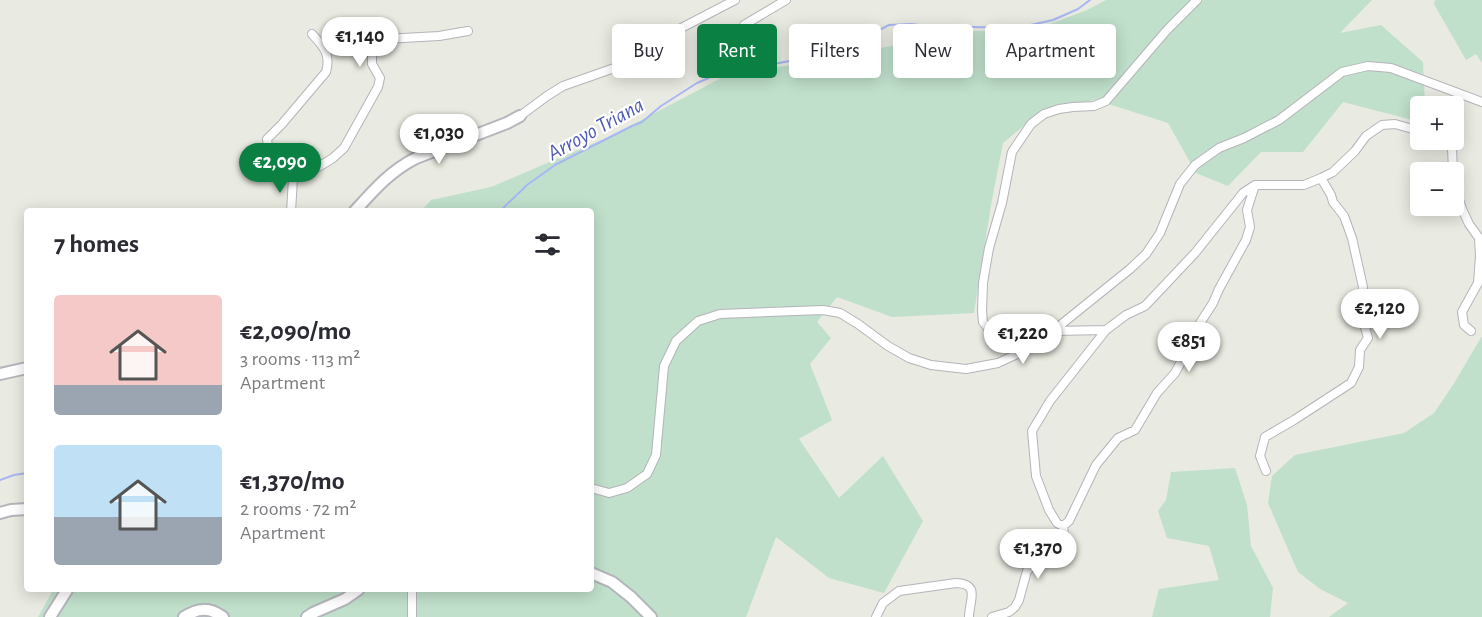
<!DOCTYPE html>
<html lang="en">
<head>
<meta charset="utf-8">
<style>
  :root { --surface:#fff; --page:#f2f2f3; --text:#2b2b33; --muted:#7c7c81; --accent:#0b8043 }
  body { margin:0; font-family:"Alegreya Sans",sans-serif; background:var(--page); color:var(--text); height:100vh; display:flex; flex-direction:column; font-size:22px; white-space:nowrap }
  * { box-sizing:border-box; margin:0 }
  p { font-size:20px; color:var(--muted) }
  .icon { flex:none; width:33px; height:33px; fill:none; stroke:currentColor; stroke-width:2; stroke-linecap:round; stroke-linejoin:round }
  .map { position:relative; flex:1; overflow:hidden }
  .details { position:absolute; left:24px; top:208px; width:570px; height:384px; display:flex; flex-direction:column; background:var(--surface); border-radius:6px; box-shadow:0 3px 15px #0003 }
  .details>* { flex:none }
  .top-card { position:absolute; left:612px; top:24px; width:570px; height:54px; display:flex; gap:12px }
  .tools { position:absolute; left:1410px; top:96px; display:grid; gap:12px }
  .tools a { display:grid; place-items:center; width:54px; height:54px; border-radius:6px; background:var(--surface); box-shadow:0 3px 15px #0003; font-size:30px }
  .price { position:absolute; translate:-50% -51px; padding:0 14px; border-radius:21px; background:#fff; color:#222; font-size:20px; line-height:39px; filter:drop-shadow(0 2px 3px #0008) }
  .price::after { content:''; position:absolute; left:50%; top:36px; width:18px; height:14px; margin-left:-9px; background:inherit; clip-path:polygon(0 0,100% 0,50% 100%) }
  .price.active { background:var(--accent); color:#fff }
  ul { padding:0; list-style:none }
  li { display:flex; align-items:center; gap:18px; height:150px; padding:0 30px }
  li span { display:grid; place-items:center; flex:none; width:168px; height:120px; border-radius:6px; color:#555 }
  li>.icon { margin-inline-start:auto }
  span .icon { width:72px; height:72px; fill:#fffc; stroke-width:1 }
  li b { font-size:26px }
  h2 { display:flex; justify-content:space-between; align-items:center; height:72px; padding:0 30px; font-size:26px }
  .chip { padding:0 21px; border-radius:6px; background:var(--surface); box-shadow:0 3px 15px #0003; font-size:21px; line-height:54px }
  .chip.active { background:var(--accent); color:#fff }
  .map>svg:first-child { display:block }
  .green { fill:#c0e0cb }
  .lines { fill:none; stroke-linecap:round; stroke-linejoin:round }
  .stream { stroke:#a8b7f4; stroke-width:2 }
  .street-casing { stroke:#b4b4ba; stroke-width:10 }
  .secondary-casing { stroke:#b5b5bc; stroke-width:14 }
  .street { stroke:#fff; stroke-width:8 }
  .secondary { stroke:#fff; stroke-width:10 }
  .labels { text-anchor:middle; stroke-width:4.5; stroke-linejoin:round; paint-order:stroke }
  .water-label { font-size:22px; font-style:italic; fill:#4e5bb3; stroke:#fff }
</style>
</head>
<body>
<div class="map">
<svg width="1482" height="617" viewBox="0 0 1482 617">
  <rect width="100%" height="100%" fill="#e9eae1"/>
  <!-- green -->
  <path class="green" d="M 1106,0 L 1372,0 L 1340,33 L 1381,25 L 1423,62 L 1425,106 L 1420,106 L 1420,122 L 1343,102 L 1303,152 L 1261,152 L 1228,186 L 1196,173 L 1168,123 L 1096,100 L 1045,108 L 1003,143 L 991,205 L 974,313 L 892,317 L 837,297 L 817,322 L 831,338 L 810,364 L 832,420 L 799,439 L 839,498 L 883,456 L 923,521 L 884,593 L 829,578 L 776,537 L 746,617 L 38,617 L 53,590 L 591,590 L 591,212 L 421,211 L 431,200 L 491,187 L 611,136 L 725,76 L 809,62 L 967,31 L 1034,30 L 1087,10 Z
    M 1435,0 L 1482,0 L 1482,63 L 1476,54 L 1466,60 L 1434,4 Z
    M 1482,336 L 1482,617 L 1329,617 L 1348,603 L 1320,589 L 1298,572 L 1268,503 L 1272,476 L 1295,455 L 1404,433 L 1434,413 L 1453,385 Z
    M 1235,468 L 1247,505 L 1251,546 L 1273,588 L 1270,617 L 1152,617 L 1159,589 L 1219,580 L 1209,546 L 1167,538 L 1158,511 L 1166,500 L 1171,472 Z"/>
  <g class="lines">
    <!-- stream -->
    <path class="stream" d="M 428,212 L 436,209 L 438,212
      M 499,212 L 527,185 L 555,165 L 632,126 L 642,122 L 661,106 L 697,83 L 734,67 L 779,63 L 820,55 L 870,35 L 889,25 L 911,24 L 928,26 L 1017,28 L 1053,20 L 1078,9 L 1090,0
      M 0,480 L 14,475 L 27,473"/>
    <defs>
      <path id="street" d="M 744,25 L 786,0
        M 520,116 L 547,96 L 563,86 L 620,66 L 666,36 L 735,0
        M 1444,140 L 1448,141 L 1452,147 L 1453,172
        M 293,178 L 320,166 L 333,158 L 344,148 L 378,87 L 380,78 L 372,64 L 372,55 L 376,47 L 385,39 L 439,36 L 468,31
        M 1454,184 L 1462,209 L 1469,224 L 1479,238 L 1480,256 L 1478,283 L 1462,312 L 1464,325 L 1471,331
        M 291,212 L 293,178 L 268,146 L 267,139 L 282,124 L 326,72 C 331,54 324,47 312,34
        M 1106,330 L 1053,331 L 1011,326 L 992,330 L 987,327 L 983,322 L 982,311 L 983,283 L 989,248 L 1002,203 L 1012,152 L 1031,124 L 1044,114 L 1059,109 L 1073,107 L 1094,106 L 1106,101 L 1167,30 L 1197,0
        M 1266,471 L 1260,456 L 1265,437 L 1294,420 L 1351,383 L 1359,367 L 1360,350 L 1368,338 L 1360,310 L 1363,287 L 1352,238 L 1344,216 L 1333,202 L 1331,195 L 1321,178
        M 591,488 L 609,493 L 627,488 L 647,474 L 656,455 L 664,366 L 676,341 L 698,321 L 720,314 L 823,310 L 840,313 L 858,324 L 888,346 L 909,358 L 931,365 L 966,369 L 998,363 L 1028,349 L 1053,331 L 1130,269 L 1146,254 L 1160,233 L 1180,184 L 1195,165 L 1219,148 L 1244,138 L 1279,120 L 1342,72 L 1368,66 L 1391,68 L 1482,102
        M 1063,526 L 1057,523 L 1049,510 L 1036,476 L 1032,431 L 1050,401 L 1106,330 L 1126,315 L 1145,306 L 1195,253 L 1243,193 L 1255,185 L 1304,185 L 1321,178 L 1333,172 L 1355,151 L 1366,136 L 1382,125 L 1395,124 L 1420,131
        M 412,617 L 412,590
        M 876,617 L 883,603 L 899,591 L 956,583 C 981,584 969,601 969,617
        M 992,617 L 1009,612 L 1015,607 L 1019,600 L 1027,571 L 1064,534 L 1063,526 L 1069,521 L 1096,465 L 1118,438 L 1135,430 L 1157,393 L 1175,373 L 1189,347 L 1193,334 L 1213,303 L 1219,289 L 1246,240 L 1250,227 L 1247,210 L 1255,185"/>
      <path id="secondary" d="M 354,212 C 373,191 390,171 416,158 L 507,123 L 520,116
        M 0,374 L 27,368
        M 0,513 L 11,510 L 27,509
        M 591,573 L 612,582 L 631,597 L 651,617
        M 50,617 L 67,590
        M 184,617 C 198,608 209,607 223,617
        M 307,617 L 313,613 L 345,599 L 358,590"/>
    </defs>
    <!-- street casing -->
    <use href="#street" class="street-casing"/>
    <!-- secondary casing -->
    <use href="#secondary" class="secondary-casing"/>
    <!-- street -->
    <use href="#street" class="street"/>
    <!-- secondary -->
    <use href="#secondary" class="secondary"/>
  </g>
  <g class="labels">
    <!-- water labels -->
    <g class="water-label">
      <text transform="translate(595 128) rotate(-29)" y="8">Arroyo Triana</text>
    </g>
  </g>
</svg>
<div class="tools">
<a>+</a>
<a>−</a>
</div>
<b class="price" style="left:360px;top:68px">€1,140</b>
<b class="price" style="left:439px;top:165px">€1,030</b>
<b class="price active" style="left:280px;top:194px">€2,090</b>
<b class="price" style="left:1380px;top:340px">€2,120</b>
<b class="price" style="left:1023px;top:365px">€1,220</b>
<b class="price" style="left:1189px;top:373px">€851</b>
<b class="price" style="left:1038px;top:580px">€1,370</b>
<div class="top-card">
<a class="chip">Buy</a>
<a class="chip active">Rent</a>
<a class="chip">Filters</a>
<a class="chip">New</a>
<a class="chip">Apartment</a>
</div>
<section class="details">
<h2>7 homes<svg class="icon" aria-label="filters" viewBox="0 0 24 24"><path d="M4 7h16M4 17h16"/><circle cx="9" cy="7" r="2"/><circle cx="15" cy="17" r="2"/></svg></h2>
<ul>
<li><span style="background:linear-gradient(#f6c9c9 75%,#9aa5b1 0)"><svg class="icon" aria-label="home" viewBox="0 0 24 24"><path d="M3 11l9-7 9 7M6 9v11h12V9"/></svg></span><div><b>€2,090/mo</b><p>3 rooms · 113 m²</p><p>Apartment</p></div></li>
<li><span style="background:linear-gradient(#bfe0f5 60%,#9aa5b1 0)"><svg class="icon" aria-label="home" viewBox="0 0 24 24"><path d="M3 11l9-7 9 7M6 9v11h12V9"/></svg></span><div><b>€1,370/mo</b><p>2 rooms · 72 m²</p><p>Apartment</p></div></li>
</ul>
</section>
</div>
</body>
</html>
